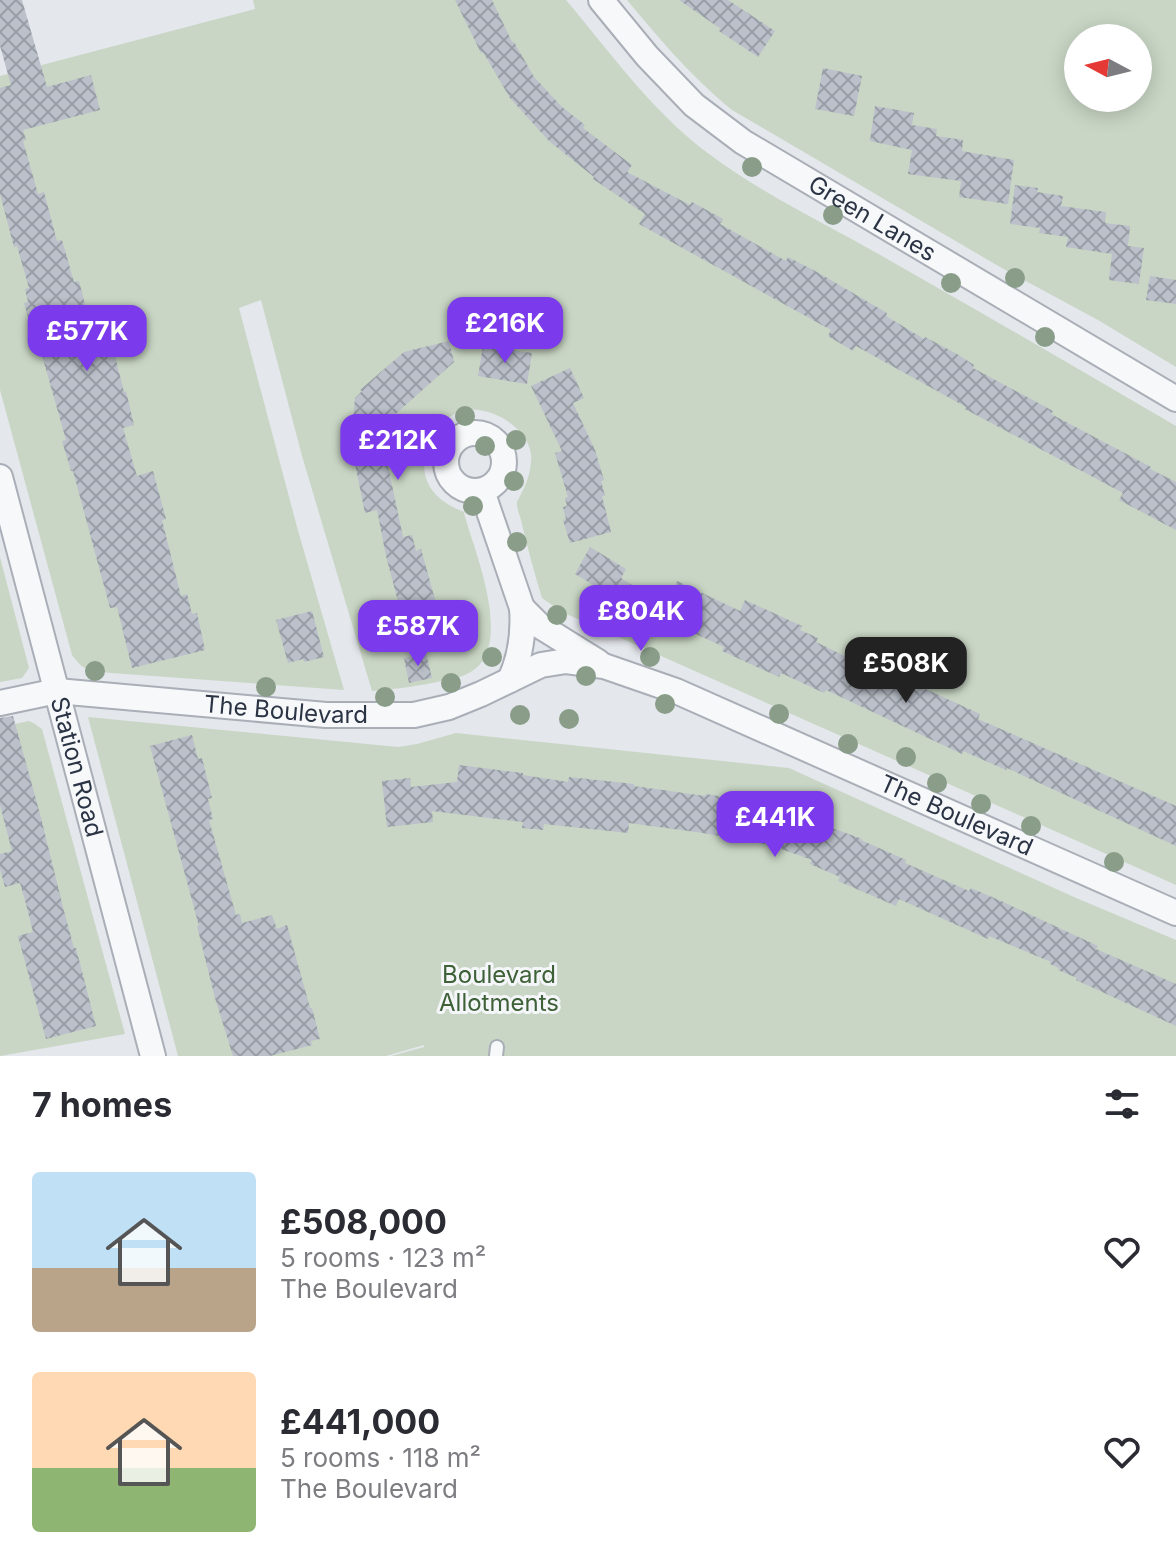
<!DOCTYPE html>
<html lang="en">
<head>
<meta charset="utf-8">
<style>
  :root { --surface:#fff; --page:#f7f7f7; --text:#2b2b33; --muted:#7c7c81; --accent:#7c3aed }
  body { margin:0; font-family:Inter,sans-serif; background:var(--page); color:var(--text); height:100vh; display:flex; flex-direction:column; font-size:30px; white-space:nowrap }
  * { box-sizing:border-box; margin:0 }
  p { font-size:26px; color:var(--muted) }
  .icon { flex:none; width:44px; height:44px; fill:none; stroke:currentColor; stroke-width:2; stroke-linecap:round; stroke-linejoin:round }
  .map { position:relative; height:1056px; overflow:hidden }
  .panel { display:flex; flex-direction:column; background:var(--surface); flex:1 }
  .panel>* { flex:none }
  .needle { width:52px; rotate:277deg }
  .fabs { position:absolute; left:1064px; top:24px; display:grid; gap:16px }
  .fabs a { display:grid; place-items:center; width:88px; height:88px; border-radius:50%; background:var(--surface); box-shadow:0 4px 20px #0003; font-size:40px }
  .price { position:absolute; translate:-50% -68px; padding:0 18px; border-radius:16px; background:var(--accent); color:#fff; font-size:26px; line-height:52px; filter:drop-shadow(0 2px 4px #0008) }
  .price::after { content:''; position:absolute; left:50%; top:48px; width:24px; height:18px; margin-left:-12px; background:inherit; clip-path:polygon(0 0,100% 0,50% 100%) }
  .price.current { background:#222; color:#fff }
  ul { padding:0; list-style:none }
  li { display:flex; align-items:center; gap:24px; height:200px; padding:0 32px }
  li span { display:grid; place-items:center; flex:none; width:224px; height:160px; border-radius:8px; color:#555 }
  li>.icon { margin-inline-start:auto }
  span .icon { width:96px; height:96px; fill:#fffc; stroke-width:1 }
  li b { font-size:34px }
  h2 { display:flex; justify-content:space-between; align-items:center; height:96px; padding:0 32px; font-size:34px }
  .map>svg:first-child { display:block }
  .garden { fill:#c9d6c5; fill-rule:evenodd }
  .building { fill:url(#building-cross-hatch) }
  .lines { fill:none; stroke-linecap:round; stroke-linejoin:round }
  .lane-casing { stroke:#a9aeb7; stroke-width:16 }
  .street-casing { stroke:#a9aeb7; stroke-width:28 }
  .lane { stroke:#f7f8fa; stroke-width:12 }
  .street { stroke:#f7f8fa; stroke-width:24 }
  .tree { fill:#899d89 }
  .labels { text-anchor:middle; stroke-width:6; stroke-linejoin:round; paint-order:stroke }
  .street-label { font-size:24px; fill:#2b3445; stroke:#f4f6f9 }
  .park-label { font-size:24px; fill:#3f6138; stroke:#f4f6f9 }
</style>
</head>
<body>
<div class="map">
<svg width="1176" height="1056" viewBox="0 0 1176 1056">
  <defs>
    <pattern id="building-cross-hatch" width="8" height="8" patternUnits="userSpaceOnUse" patternTransform="scale(2)"><rect width="8" height="8" fill="#bbc0ca"/><path d="M0 0l8 8M0 8l8-8" fill="none" stroke="#989da6"/></pattern>
  </defs>
  <rect width="100%" height="100%" fill="#e4e7ec"/>
  <!-- garden -->
  <path class="garden" d="M 253,0 L 566,0 C 610,52 650,109 705,151 C 760,193 823,222 882,256 C 981,312 1078,369 1176,426 L 1176,885 L 562,612 L 542,598 C 534,572 527,546 521,520 C 520,516 516,507 517,502 C 517,501 522,493 522,492 C 527,483 530,472 531,462 C 535,430 489,403 462,411 C 446,416 433,430 428,445 C 416,479 433,500 464,512 L 465,517 C 476,555 515,649 469,673 C 462,677 454,678 446,680 C 421,686 397,689 372,691 L 302,456 L 261,300 L 239,308 L 297,527 L 344,690 L 98,672 C 85,670 80,666 72,655 L 0,390 L 0,76 L 255,9 Z
    M 627,0 L 1176,0 L 1176,367 L 1098,320 L 1000,267 L 732,110 C 690,75 662,42 627,0 ZM 1078,38 L 1138,38 L 1138,98 L 1078,98 Z
    M 0,557 L 29,668 L 22,678 L 0,682 Z
    M 88,717 L 398,747 L 417,744 L 456,733 L 789,768 L 1074,897 L 1176,940 L 1176,1056 L 391,1056 L 424,1047 L 424,1045 L 386,1056 L 178,1056 Z
    M 29,721 L 35,724 L 42,729 L 125,1034 L 0,1056 L 0,727 Z"/>
  <!-- building -->
  <path class="building" d="M 0,0 L 22,0 L 47,87 L 91,75 L 100,110 L 23,130 L 26,140 L 23,141 L 38,194 L 44,192 L 57,241 L 62,240 L 74,282 L 79,281 L 88,316 L 104,312 L 124,392 L 126,391 L 134,425 L 123,428 L 137,476 L 153,471 L 166,519 L 162,520 L 181,596 L 187,594 L 192,614 L 197,613 L 205,650 L 132,668 L 117,607 L 110,608 L 73,471 L 71,471 L 62,441 L 66,440 L 34,327 L 31,328 L 24,303 L 28,302 L 25,289 L 29,288 L 17,246 L 14,247 L 0,194 L 0,88 L 11,85 L 0,46 Z
    M 455,0 L 492,0 L 512,42 L 514,42 L 534,77 L 562,107 L 585,125 L 583,128 L 632,165 L 627,172 L 690,205 L 692,202 L 723,219 L 720,224 L 786,261 L 788,257 L 817,272 L 887,313 L 886,316 L 924,339 L 925,337 L 957,354 L 974,365 L 973,368 L 1053,411 L 1051,414 L 1151,467 L 1150,469 L 1176,482 L 1176,530 L 1119,500 L 1123,493 L 965,409 L 966,407 L 856,346 L 853,351 L 828,336 L 831,330 L 639,224 L 645,214 L 593,179 L 594,177 L 549,141 L 510,98 L 483,52 L 481,53 Z
    M 679,0 L 728,0 L 775,31 L 758,57 L 719,31 L 721,29 Z
    M 823,68 L 862,76 L 854,116 L 815,109 Z
    M 875,106 L 914,113 L 912,125 L 937,129 L 936,136 L 963,140 L 962,151 L 1014,160 L 1008,204 L 959,197 L 961,181 L 908,174 L 912,150 L 870,141 Z
    M 1015,185 L 1038,188 L 1037,192 L 1063,196 L 1061,206 L 1106,212 L 1105,223 L 1130,226 L 1128,246 L 1144,248 L 1139,284 L 1109,280 L 1112,254 L 1066,247 L 1068,237 L 1039,233 L 1040,228 L 1010,224 Z
    M 1150,276 L 1176,280 L 1176,304 L 1146,300 Z
    M 449,341 L 454,362 L 391,418 L 388,466 L 403,537 L 412,535 L 416,551 L 421,549 L 436,603 L 442,601 L 450,632 L 442,634 L 443,638 L 410,647 L 386,556 L 377,510 L 365,513 L 354,459 L 350,459 L 355,398 L 362,391 L 360,390 L 404,352 Z
    M 483,346 L 532,353 L 527,384 L 478,376 Z
    M 570,368 L 584,398 L 573,403 L 595,450 L 604,480 L 601,481 L 605,496 L 602,496 L 611,532 L 570,543 L 563,520 L 566,519 L 563,507 L 567,506 L 565,498 L 568,497 L 555,453 L 562,451 L 531,386 Z
    M 590,547 L 626,569 L 621,578 L 632,585 L 622,602 L 575,574 Z
    M 677,581 L 740,611 L 745,600 L 802,626 L 800,630 L 818,638 L 816,642 L 890,678 L 917,691 L 919,686 L 980,714 L 978,719 L 1176,806 L 1176,846 L 1007,768 L 1006,770 L 963,751 L 962,754 L 826,690 L 824,693 L 781,673 L 779,677 L 722,651 L 724,647 L 657,616 L 669,591 L 672,593 Z
    M 312,611 L 324,657 L 304,662 L 303,659 L 288,663 L 276,620 Z
    M 426,654 L 432,678 L 409,683 L 404,658 Z
    M 13,716 L 40,814 L 64,911 L 74,948 L 76,948 L 96,1026 L 46,1039 L 18,936 L 33,932 L 26,904 L 20,883 L 5,887 L 0,869 L 0,854 L 12,851 L 0,805 L 0,718 Z
    M 192,735 L 198,759 L 202,758 L 212,798 L 208,799 L 213,819 L 209,820 L 236,915 L 240,914 L 242,923 L 272,915 L 277,929 L 287,925 L 310,1008 L 312,1008 L 320,1039 L 311,1041 L 312,1045 L 270,1056 L 233,1056 L 215,998 L 197,926 L 199,926 L 150,746 Z
    M 459,765 L 523,773 L 523,775 L 568,782 L 569,777 L 634,784 L 634,786 L 705,796 L 706,794 L 770,805 L 862,839 L 861,840 L 906,860 L 905,863 L 969,891 L 971,888 L 1001,901 L 1098,946 L 1096,949 L 1176,984 L 1176,1026 L 1076,980 L 1077,978 L 1058,970 L 1059,968 L 1050,964 L 1051,962 L 1013,946 L 989,936 L 988,939 L 899,899 L 896,906 L 838,881 L 840,877 L 810,864 L 812,860 L 770,845 L 703,833 L 629,823 L 628,833 L 544,824 L 543,830 L 522,828 L 523,822 L 432,811 L 433,822 L 387,827 L 382,781 L 410,778 L 411,787 L 457,782 Z"/>
  <g class="lines">
    <defs>
      <path id="lane" d="M 496,1056 L 497,1047"/>
      <g id="street">
        <path id="s1" d="M 601,0 L 647,56 L 694,105 L 743,142 L 1176,399"/>
        <circle cx="475" cy="462" r="29"/>
        <path id="s2" d="M 0,477 L 153,1056"/>
        <path d="M 482,491 L 522,608 C 524,634 521,656 510,680"/>
        <path d="M 522,608 L 540,626 L 598,662"/>
        <path id="s3" d="M 0,703 L 57,691 L 326,715 L 414,715 L 449,707 L 481,694 L 541,665 L 566,661 L 604,666 L 676,691 L 1176,913"/>
      </g>
    </defs>
    <!-- lane casing -->
    <use href="#lane" class="lane-casing"/>
    <!-- street casing -->
    <use href="#street" class="street-casing"/>
    <!-- lane -->
    <use href="#lane" class="lane"/>
    <!-- street -->
    <use href="#street" class="street"/>
  </g>
  <!-- trees -->
  <g class="tree">
    <circle cx="752" cy="167" r="10"/>
    <circle cx="833" cy="215" r="10"/>
    <circle cx="1015" cy="278" r="10"/>
    <circle cx="951" cy="283" r="10"/>
    <circle cx="1045" cy="337" r="10"/>
    <circle cx="465" cy="416" r="10"/>
    <circle cx="516" cy="440" r="10"/>
    <circle cx="485" cy="446" r="10"/>
    <circle cx="514" cy="481" r="10"/>
    <circle cx="473" cy="506" r="10"/>
    <circle cx="517" cy="542" r="10"/>
    <circle cx="557" cy="615" r="10"/>
    <circle cx="492" cy="657" r="10"/>
    <circle cx="650" cy="657" r="10"/>
    <circle cx="95" cy="671" r="10"/>
    <circle cx="586" cy="676" r="10"/>
    <circle cx="451" cy="683" r="10"/>
    <circle cx="266" cy="687" r="10"/>
    <circle cx="385" cy="697" r="10"/>
    <circle cx="665" cy="704" r="10"/>
    <circle cx="779" cy="714" r="10"/>
    <circle cx="520" cy="715" r="10"/>
    <circle cx="569" cy="719" r="10"/>
    <circle cx="848" cy="744" r="10"/>
    <circle cx="906" cy="757" r="10"/>
    <circle cx="937" cy="783" r="10"/>
    <circle cx="981" cy="804" r="10"/>
    <circle cx="1031" cy="826" r="10"/>
    <circle cx="1114" cy="862" r="10"/>
  </g>
  <g class="labels">
    <!-- street labels -->
    <g class="street-label">
      <text dy="8" stroke="none"><textPath href="#s1" startOffset="352">Green Lanes</textPath></text>
      <text dy="8" stroke="none"><textPath href="#s3" startOffset="288">The Boulevard</textPath></text>
      <text dy="8" stroke="none"><textPath href="#s2" startOffset="300">Station Road</textPath></text>
      <text dy="8" stroke="none"><textPath href="#s3" startOffset="1000">The Boulevard</textPath></text>
    </g>
    <!-- park labels -->
    <g class="park-label">
      <text x="499" y="983">Boulevard<tspan x="499" dy="28">Allotments</tspan></text>
    </g>
  </g>
</svg>
<div class="fabs">
<a><svg class="needle" viewBox="-14 -14 28 28"><path d="M0-13l5 13h-10z" fill="#e53935"/><path d="M0 13l5-13h-10z" fill="#7c7c81"/></svg></a>
</div>
<b class="price" style="left:505px;top:365px">£216K</b>
<b class="price" style="left:87px;top:373px">£577K</b>
<b class="price" style="left:398px;top:482px">£212K</b>
<b class="price" style="left:641px;top:653px">£804K</b>
<b class="price" style="left:418px;top:668px">£587K</b>
<b class="price current" style="left:906px;top:705px">£508K</b>
<b class="price" style="left:775px;top:859px">£441K</b>
</div>
<section class="panel">
<h2>7 homes<svg class="icon" aria-label="filters" viewBox="0 0 24 24"><path d="M4 7h16M4 17h16"/><circle cx="9" cy="7" r="2"/><circle cx="15" cy="17" r="2"/></svg></h2>
<ul>
<li><span style="background:linear-gradient(#bfe0f5 60%,#b9a48a 0)"><svg class="icon" aria-label="home" viewBox="0 0 24 24"><path d="M3 11l9-7 9 7M6 9v11h12V9"/></svg></span><div><b>£508,000</b><p>5 rooms · 123 m²</p><p>The Boulevard</p></div><svg class="icon" aria-label="heart" viewBox="0 0 24 24"><path d="M12 20l-8-8c-3-5 5-10 8-4 3-6 11-1 8 4z"/></svg></li>
<li><span style="background:linear-gradient(#ffd9b3 60%,#8fb573 0)"><svg class="icon" aria-label="home" viewBox="0 0 24 24"><path d="M3 11l9-7 9 7M6 9v11h12V9"/></svg></span><div><b>£441,000</b><p>5 rooms · 118 m²</p><p>The Boulevard</p></div><svg class="icon" aria-label="heart" viewBox="0 0 24 24"><path d="M12 20l-8-8c-3-5 5-10 8-4 3-6 11-1 8 4z"/></svg></li>
</ul>
</section>
</body>
</html>
